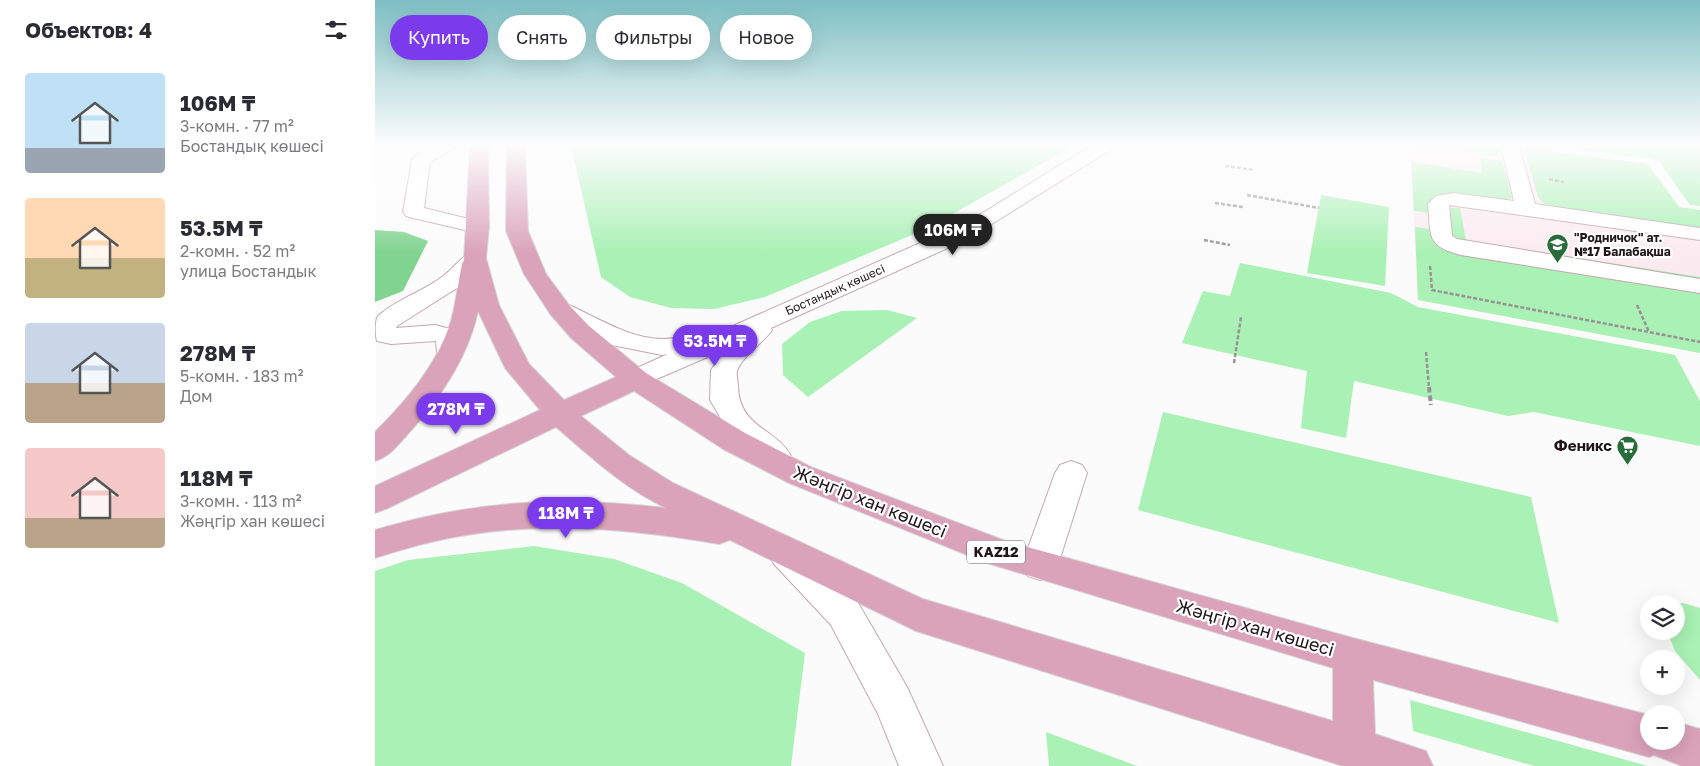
<!DOCTYPE html>
<html lang="ru">
<head>
<meta charset="utf-8">
<style>
  :root { --surface:#fff; --page:#f2f2f3; --text:#2b2b33; --muted:#7c7c81; --accent:#7c3aed }
  body { margin:0; font-family:"Golos Text",sans-serif; background:var(--page); color:var(--text); height:100vh; display:flex; flex-direction:column; font-size:19px; white-space:nowrap }
  * { box-sizing:border-box; margin:0 }
  p { font-size:16px; color:var(--muted) }
  .icon { flex:none; width:28px; height:28px; fill:none; stroke:currentColor; stroke-width:2; stroke-linecap:round; stroke-linejoin:round }
  .map { position:relative; flex:1; overflow:hidden }
  .panel { display:flex; flex-direction:column; background:var(--surface); width:375px }
  .panel>* { flex:none }
  .hud { position:absolute; left:15px; top:15px; width:475px; height:45px; display:flex; gap:10px }
  .buttons { position:absolute; left:1265px; top:595px; display:grid; gap:10px }
  .buttons a { display:grid; place-items:center; width:45px; height:45px; border-radius:50%; background:var(--surface); box-shadow:0 5px 20px #0002; font-size:25px }
  .price { position:absolute; translate:-50% -42px; padding:0 11px; border-radius:18px; background:var(--accent); color:#fff; font-size:16px; line-height:32px; filter:drop-shadow(0 1px 2px #0008) }
  .price::after { content:''; position:absolute; left:50%; top:30px; width:15px; height:11px; margin-left:-8px; background:inherit; clip-path:polygon(0 0,100% 0,50% 100%) }
  .price.current { background:#222; color:#fff }
  ul { padding:0; list-style:none }
  li { display:flex; align-items:center; gap:15px; height:125px; padding:0 25px }
  li span { display:grid; place-items:center; flex:none; width:140px; height:100px; border-radius:5px; color:#555 }
  li>.icon { margin-inline-start:auto }
  span .icon { width:60px; height:60px; fill:#fffc; stroke-width:1 }
  li b { font-size:21px }
  h2 { display:flex; justify-content:space-between; align-items:center; height:60px; padding:0 25px; font-size:21px }
  .pill { padding:0 18px; border-radius:22px; background:var(--surface); box-shadow:0 5px 20px #0002; font-size:18px; line-height:45px }
  .pill.current { background:var(--accent); color:#fff }
  main { display:flex; flex:1; min-height:0 }
  .map>svg:first-child { display:block }
  .built { fill:#fbebf0 }
  .green { fill:#a9f1b4 }
  .forest { fill:#80d48f }
  .lines { fill:none; stroke-linecap:round; stroke-linejoin:round }
  .minor-casing { stroke:#c4a7b1; stroke-width:2 }
  .major-casing { stroke:#d7d5d6; stroke-width:2 }
  .path-far1 { stroke:#979395; stroke-width:2.5; stroke-dasharray:4 2; stroke-linecap:butt }
  .path { stroke:#979395; stroke-width:4; stroke-dasharray:5.5 3; stroke-linecap:butt }
  .minor { fill:#fff; fill-rule:evenodd }
  .major { fill:#daa3ba; fill-rule:evenodd }
  .labels { text-anchor:middle; stroke-width:4.5; stroke-linejoin:round; paint-order:stroke }
  .far-poi-label { font-size:12px; font-weight:bold; fill:#20161a; stroke:#fff; text-anchor:start }
  .far-street-label { font-size:12px; fill:#20161a; stroke:#fff }
  .shield { fill:#fff; stroke:#635c5f; stroke-width:1 }
  .shield-label { font-size:14px; font-weight:bold; fill:#20161a }
  .poi-label { font-size:15px; font-weight:bold; fill:#20161a; stroke:#fff; text-anchor:end }
  .near-street-label { font-size:18px; fill:#20161a; stroke:#fff }
</style>
</head>
<body>
<main>
<section class="panel">
<h2>Объектов: 4<svg class="icon" aria-label="filters" viewBox="0 0 24 24"><path d="M4 7h16M4 17h16"/><circle cx="9" cy="7" r="2"/><circle cx="15" cy="17" r="2"/></svg></h2>
<ul>
<li><span style="background:linear-gradient(#bfe0f5 75%,#9aa5b1 0)"><svg class="icon" aria-label="home" viewBox="0 0 24 24"><path d="M3 11l9-7 9 7M6 9v11h12V9"/></svg></span><div><b>106M ₸</b><p>3-комн. · 77 m²</p><p>Бостандық көшесі</p></div></li>
<li><span style="background:linear-gradient(#ffd9b3 60%,#c2b280 0)"><svg class="icon" aria-label="home" viewBox="0 0 24 24"><path d="M3 11l9-7 9 7M6 9v11h12V9"/></svg></span><div><b>53.5M ₸</b><p>2-комн. · 52 m²</p><p>улица Бостандык</p></div></li>
<li><span style="background:linear-gradient(#c9d6e8 60%,#b9a48a 0)"><svg class="icon" aria-label="home" viewBox="0 0 24 24"><path d="M3 11l9-7 9 7M6 9v11h12V9"/></svg></span><div><b>278M ₸</b><p>5-комн. · 183 m²</p><p>Дом</p></div></li>
<li><span style="background:linear-gradient(#f6c9c9 70%,#b9a48a 0)"><svg class="icon" aria-label="home" viewBox="0 0 24 24"><path d="M3 11l9-7 9 7M6 9v11h12V9"/></svg></span><div><b>118M ₸</b><p>3-комн. · 113 m²</p><p>Жәңгір хан көшесі</p></div></li>
</ul>
</section>
<div class="map">
<svg width="1325" height="766" viewBox="0 0 1325 766">
  <rect width="100%" height="100%" fill="#fbfbfb"/>
  <!-- built -->
  <path class="built" d="M 1035,146 L 1136,146 L 1273,164 L 1304,207 L 1325,210 L 1325,353 L 1043,300 Z"/>
  <!-- green -->
  <path class="green" d="M 196,146 L 698,146 L 551,229 L 390,297 L 339,309 L 296,308 L 255,297 L 226,277 Z
    M 1054,146 L 1123,146 L 1126,156 Z
    M 1177,146 L 1325,146 L 1325,206 L 1315,205 L 1283,160 Z
    M 1149,148 L 1273,164 L 1304,207 L 1325,210 L 1325,229 L 1181,207 L 1169,204 L 1163,197 Z
    M 1105,158 L 1127,161 L 1137,198 L 1130,200 L 1072,193 L 1063,195 L 1055,200 L 1054,213 L 1039,211 L 1036,162 L 1107,173 Z
    M 946,195 L 1014,207 L 1010,286 L 932,273 Z
    M 1075,208 L 1085,208 L 1091,240 L 1325,277 L 1325,283 L 1077,240 L 1071,209 Z
    M 1040,227 L 1055,229 L 1059,243 L 1074,250 L 1325,291 L 1325,353 L 1043,300 Z
    M 865,263 L 1016,293 L 1043,307 L 1300,355 L 1325,401 L 1325,446 L 1159,412 L 1133,416 L 979,381 L 971,438 L 926,428 L 932,371 L 807,343 L 828,291 L 855,296 Z
    M 512,310 L 542,318 L 433,397 L 408,375 L 407,344 L 435,322 L 467,311 Z
    M 788,412 L 1156,497 L 1184,623 L 763,510 Z
    M 159,546 L 239,559 L 307,583 L 430,653 L 416,766 L 0,766 L 0,571 L 33,560 Z
    M 1308,603 L 1325,608 L 1325,680 L 1300,651 L 1292,631 L 1301,631 L 1301,604 Z
    M 1035,700 L 1273,766 L 1159,766 L 1038,731 Z
    M 671,732 L 762,766 L 674,766 Z"/>
  <!-- forest -->
  <path class="forest" d="M 0,230 L 29,232 L 53,241 L 28,291 L 0,302 Z"/>
  <g class="lines">
    <defs>
      <path id="minor" d="M 57,146 L 79,146 L 76,150 L 55,162 L 49,208 L 110,223 L 114,227 L 110,231 L 103,233 L 38,218 L 31,216 L 28,212 L 37,160 L 40,156 Z
        M 716,146 L 738,146 L 735,150 L 620,222 L 586,242 L 396,328 L 397,330 C 389,342 367,356 362,371 C 361,375 363,382 363,386 C 364,428 401,428 416,456 L 412,464 L 401,467 L 390,464 L 359,440 L 335,400 L 336,370 L 351,349 L 261,388 L 251,385 L 247,379 L 251,373 L 293,354 L 287,355 L 237,345 L 176,315 L 173,310 L 176,305 L 185,303 L 194,305 C 223,318 255,339 288,339 C 303,339 318,332 333,337 L 570,232 L 606,214 Z
        M 1126,146 L 1144,146 L 1160,204 L 1325,228 L 1325,240 L 1074,205 L 1077,236 L 1082,239 L 1325,279 L 1325,293 L 1086,255 C 1051,246 1056,236 1053,204 L 1061,196 L 1079,193 L 1139,201 Z
        M 100,251 L 108,253 L 111,258 L 96,277 L 82,288 L 22,326 L 21,328 L 60,325 L 83,331 C 89,340 90,350 84,358 L 75,360 L 66,358 L 62,352 L 61,341 L 16,344 L 2,341 C 0,334 0,321 3,316 C 22,299 47,292 67,277 C 78,269 87,255 100,251 Z
        M 696,461 L 707,465 L 712,473 L 683,565 L 677,576 L 665,580 L 653,576 L 647,565 L 680,473 L 685,465 Z
        M 411,539 L 423,544 L 482,601 L 532,687 L 568,766 L 524,766 L 503,714 L 456,625 L 399,564 L 394,554 L 399,544 Z"/>
      <path id="major" d="M 95,146 L 113,146 L 114,227 L 111,258 L 124,305 L 154,364 L 189,400 L 241,377 L 196,338 L 176,315 L 149,274 L 131,231 L 132,146 L 150,146 L 153,231 L 171,274 L 194,305 L 214,326 L 271,373 L 370,433 L 436,467 L 628,540 L 978,638 L 1274,715 L 1274,741 L 1301,741 L 1301,722 L 1325,729 L 1325,766 L 1307,766 L 1279,755 L 1274,757 L 998,680 L 1000,734 L 1051,751 L 1058,766 L 968,766 L 541,631 L 355,540 L 344,544 C 258,529 172,521 85,536 C 56,541 28,549 0,558 L 0,530 C 101,500 186,496 291,508 C 249,488 216,457 181,427 L 11,509 L 0,513 L 0,486 L 165,410 L 130,368 L 103,311 C 93,358 64,400 32,435 C 22,446 14,457 0,461 L 0,432 C 32,400 62,365 76,321 C 81,303 83,283 87,264 L 89,260 ZM 259,391 L 348,449 L 414,483 L 612,563 L 958,668 L 958,721 L 548,599 L 298,483 L 254,455 L 206,416 Z"/>
    </defs>
    <!-- minor casing -->
    <use href="#minor" class="minor-casing"/>
    <!-- major casing -->
    <use href="#major" class="major-casing"/>
    <!-- path-far1 -->
    <path class="path-far1" d="M 850,166 L 880,170
      M 1174,179 L 1189,182
      M 872,195 L 944,208
      M 840,203 L 868,207
      M 829,240 L 855,245
      M 1055,266 L 1057,290 L 1325,342
      M 1262,305 L 1274,332
      M 1051,352 L 1054,388
      M 859,363 L 866,317"/>
    <!-- path -->
    <path class="path" d="M 1054,387 L 1056,405"/>
    <!-- minor -->
    <use href="#minor" class="minor"/>
    <!-- major -->
    <use href="#major" class="major"/>
  </g>
  <!-- sky -->
  <linearGradient id="sky" x2="0" y2="1"><stop stop-color="#7dbfc3"/><stop offset="0.57" stop-color="#fdfdfd"/><stop offset="1" stop-color="#fdfdfd" stop-opacity="0"/></linearGradient>
  <rect width="1325" height="254" fill="url(#sky)"/>
  <!-- icons -->
  <defs>
    <symbol id="school-pin" viewBox="-11 -11 22 30"><path d="M0 17L-7.5 6A9.5 9.5 0 1 1 7.5 6Z" fill="#286d39" stroke="#fff"/><path d="M0-5L7-2L0 1L-7-2ZM-4 1L0 2.5L4 1V4Q0 6-4 4Z" fill="#fff"/></symbol>
    <symbol id="supermarket-pin" viewBox="-11 -11 22 30"><path d="M0 17L-7.5 6A9.5 9.5 0 1 1 7.5 6Z" fill="#286d39" stroke="#fff"/><path d="M-6-5.5h2.5l.6 2H6L4.5 2H-2.5L-4.4-4H-6ZM-1.5 3.2a1.3 1.3 0 1 0 .1 0ZM3 3.2a1.3 1.3 0 1 0 .1 0Z" fill="#fff"/></symbol>
  </defs>
  <g fill-rule="evenodd">
    <use href="#school-pin" x="1170" y="232" width="25" height="34"/>
    <use href="#supermarket-pin" x="1240" y="434" width="25" height="34"/>
  </g>
  <g class="labels">
    <!-- far-poi labels -->
    <g class="far-poi-label">
      <text x="1199" y="242">"Родничок" ат.<tspan x="1199" dy="14">№17 Балабақша</tspan></text>
    </g>
    <!-- far-street labels -->
    <g class="far-street-label">
      <text transform="translate(460 290) rotate(-24)" y="4">Бостандық көшесі</text>
    </g>
    <!-- shield labels -->
    <rect class="shield" x="592" y="540.5" width="58" height="23" rx="4"/>
    <g class="shield-label">
      <text x="621" y="557">KAZ12</text>
    </g>
    <!-- poi labels -->
    <g class="poi-label">
      <text x="1237" y="451">Феникс</text>
    </g>
    <!-- near-street labels -->
    <g class="near-street-label">
      <text transform="translate(495 502) rotate(22)" y="6">Жәңгір хан көшесі</text>
      <text transform="translate(880 628) rotate(16)" y="6">Жәңгір хан көшесі</text>
    </g>
  </g>
</svg>
<div class="buttons">
<a><svg class="icon" aria-label="layers" viewBox="0 0 24 24"><path d="M12 4l9 5-9 5-9-5zM3 14l9 5 9-5"/></svg></a>
<a>+</a>
<a>−</a>
</div>
<b class="price current" style="left:578px;top:256px">106M ₸</b>
<b class="price" style="left:340px;top:367px">53.5M ₸</b>
<b class="price" style="left:81px;top:435px">278M ₸</b>
<b class="price" style="left:191px;top:539px">118M ₸</b>
<div class="hud">
<a class="pill current">Купить</a>
<a class="pill">Снять</a>
<a class="pill">Фильтры</a>
<a class="pill">Новое</a>
</div>
</div>
</main>
</body>
</html>
